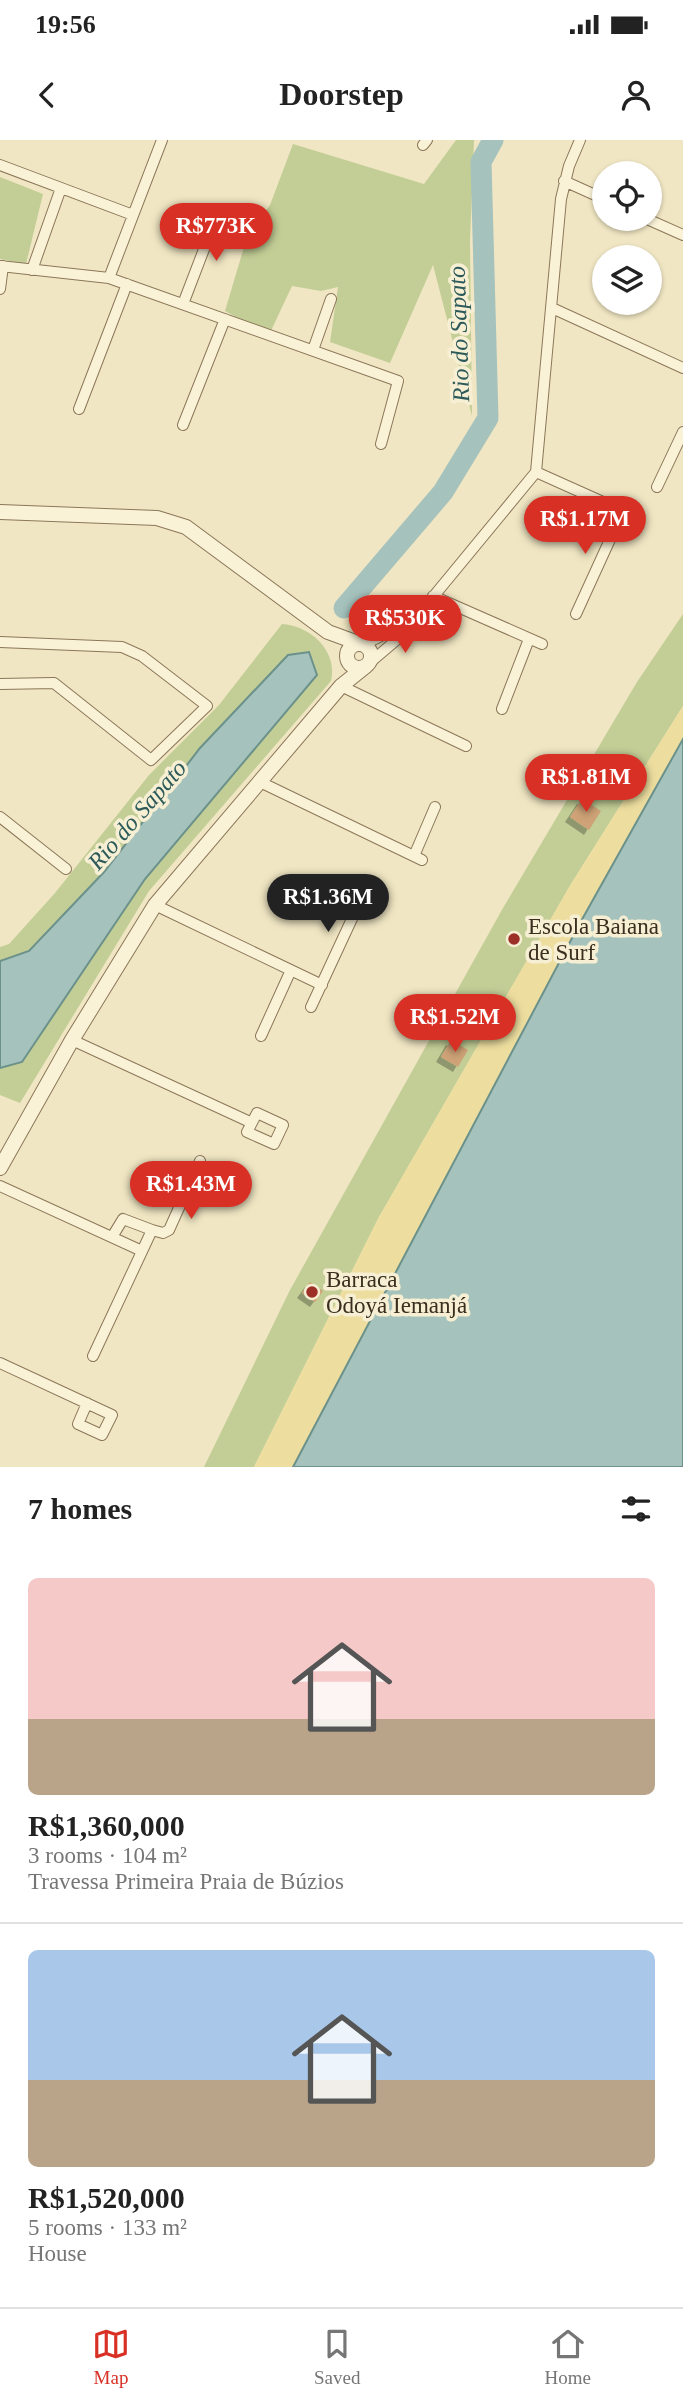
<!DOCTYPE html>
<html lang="en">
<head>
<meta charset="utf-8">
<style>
  :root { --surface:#fff; --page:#f6f6f6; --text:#222; --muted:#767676; --line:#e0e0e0; --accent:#d93025 }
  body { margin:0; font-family:Georgia,serif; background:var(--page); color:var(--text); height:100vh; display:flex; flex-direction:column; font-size:26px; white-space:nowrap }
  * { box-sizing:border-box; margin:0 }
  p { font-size:23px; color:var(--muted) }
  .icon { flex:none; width:38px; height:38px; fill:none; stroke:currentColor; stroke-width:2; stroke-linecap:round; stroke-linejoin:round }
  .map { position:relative; height:1327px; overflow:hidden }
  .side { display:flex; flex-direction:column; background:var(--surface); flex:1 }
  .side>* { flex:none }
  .tools { position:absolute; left:592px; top:21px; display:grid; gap:14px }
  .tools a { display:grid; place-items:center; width:70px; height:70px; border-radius:50%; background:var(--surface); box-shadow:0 2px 5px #0004; font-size:35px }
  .price { position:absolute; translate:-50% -60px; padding:0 16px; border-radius:24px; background:var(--accent); color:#fff; font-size:23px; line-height:46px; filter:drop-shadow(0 2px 4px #0008) }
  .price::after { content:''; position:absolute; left:50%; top:42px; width:21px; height:16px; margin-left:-10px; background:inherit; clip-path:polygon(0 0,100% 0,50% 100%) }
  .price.selected { background:#222; color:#fff }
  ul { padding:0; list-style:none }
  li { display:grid; align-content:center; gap:14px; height:371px; padding:0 28px }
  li+li { border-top:2px solid var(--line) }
  li span { display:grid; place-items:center; height:217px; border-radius:10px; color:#555 }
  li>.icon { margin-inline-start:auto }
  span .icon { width:126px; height:126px; fill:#fffc; stroke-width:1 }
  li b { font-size:30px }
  h2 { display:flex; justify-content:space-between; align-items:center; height:84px; padding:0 28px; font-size:30px }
  .status { display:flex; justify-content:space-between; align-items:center; height:49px; padding:0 35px; background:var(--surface); direction:ltr }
  .status svg { height:19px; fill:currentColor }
  header { display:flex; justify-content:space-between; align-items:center; height:91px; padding:0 28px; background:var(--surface); font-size:32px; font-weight:700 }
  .tab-bar { display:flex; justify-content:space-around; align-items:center; height:98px; border-top:2px solid var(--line); background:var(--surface); font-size:19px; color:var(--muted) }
  .tab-bar a { display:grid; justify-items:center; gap:4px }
  .tab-bar .selected { color:var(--accent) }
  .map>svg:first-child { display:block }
  .green { fill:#c3ce96 }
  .sand { fill:#edde9f }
  .water { fill:#a5c2bc; stroke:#6b918b; stroke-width:2 }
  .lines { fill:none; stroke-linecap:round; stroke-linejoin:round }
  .river { stroke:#a5c2bc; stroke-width:21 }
  .building { fill:#cfa377; filter:url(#shadow) }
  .minor-casing { stroke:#8b7759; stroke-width:12 }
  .tertiary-casing { stroke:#8b7759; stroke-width:16 }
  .minor { stroke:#faf2d7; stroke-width:10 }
  .tertiary { stroke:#faf2d7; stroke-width:14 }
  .poi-dot { fill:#9c2f26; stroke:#f7efd3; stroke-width:2.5 }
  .labels { text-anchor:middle; stroke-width:7; stroke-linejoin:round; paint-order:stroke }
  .poi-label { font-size:23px; fill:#3a2e1e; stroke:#f7efd3; text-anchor:start }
  .water-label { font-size:24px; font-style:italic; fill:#2c5a5a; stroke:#f7efd3 }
</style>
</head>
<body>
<div class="status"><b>19:56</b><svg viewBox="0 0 49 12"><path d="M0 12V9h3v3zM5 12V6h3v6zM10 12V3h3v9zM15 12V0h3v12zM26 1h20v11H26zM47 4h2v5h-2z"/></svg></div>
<header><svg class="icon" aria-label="back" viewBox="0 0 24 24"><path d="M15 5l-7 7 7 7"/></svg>Doorstep<svg class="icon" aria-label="person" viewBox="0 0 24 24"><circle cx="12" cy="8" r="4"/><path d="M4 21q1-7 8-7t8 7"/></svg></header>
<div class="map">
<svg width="683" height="1327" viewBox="0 0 683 1327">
  <defs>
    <filter id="shadow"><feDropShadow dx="-5" dy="5" stdDeviation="0" flood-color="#0004"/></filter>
  </defs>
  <rect width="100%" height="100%" fill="#f0e6c3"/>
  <!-- green -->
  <path class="green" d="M 456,0 L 474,0 L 470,101 L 472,276 L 433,125 L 390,223 L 330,202 L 338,147 L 321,151 L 292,146 L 269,195 L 225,171 L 247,97 L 270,65 L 293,4 L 424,44 Z
    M 0,37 L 43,54 L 26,124 L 0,119 Z
    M 683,474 L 683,566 L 571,744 L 379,1077 L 254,1327 L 204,1327 L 290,1150 L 503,768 L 637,542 Z
    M 282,484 C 311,486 338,511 331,541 L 149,751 L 20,963 L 0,955 L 0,807 L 9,804 L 55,753 L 149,635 L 219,565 Z"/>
  <!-- sand -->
  <path class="sand" d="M 683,566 L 683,599 L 580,783 L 293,1327 L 254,1327 L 379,1077 L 571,744 Z"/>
  <!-- water -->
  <path class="water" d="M 309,512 L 317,535 L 145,739 L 22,922 L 0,928 L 0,821 L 29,811 L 104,732 L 200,608 L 288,515 Z
    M 683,599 L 683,1327 L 293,1327 L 580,783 Z"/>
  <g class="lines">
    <!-- river -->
    <path class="river" d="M 344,468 L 443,352 L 488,278 L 481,22 L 493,0"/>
  </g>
  <!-- building -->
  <path class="building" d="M 582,659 L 601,671 L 589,690 L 570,677 Z
    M 451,900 L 468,910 L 458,927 L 441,917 Z
    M 310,1142 L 323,1151 L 315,1162 L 302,1153 Z"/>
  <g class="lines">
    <defs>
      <path id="minor" d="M 423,5 L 427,0
        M 0,25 L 133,75
        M 564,41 L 604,59
        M 647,79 L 683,95
        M 0,126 L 109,138 L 398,241 L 381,304
        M 32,130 L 61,48
        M 109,138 L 162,0
        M 0,149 L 3,126
        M 183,164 L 219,70
        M 552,168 L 683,228
        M 313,210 L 331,159
        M 79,269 L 127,144
        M 183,285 L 225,179
        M 536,332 L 623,371 L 576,474
        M 657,347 L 683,292
        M 433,456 L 542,504
        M 0,502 L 122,507 L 142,516 L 207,566 L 151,620 L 54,543 L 0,544
        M 363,505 L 407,483
        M 367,525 L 400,497 L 536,332 L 561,59 L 569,26 L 580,0
        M 341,546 L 466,606
        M 502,569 L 529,499
        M 258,641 L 422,720
        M 0,677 L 66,729
        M 414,716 L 435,667
        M 155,765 L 322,845
        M 311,867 L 363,755
        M 261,896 L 291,830
        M 72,900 L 250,982
        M 257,973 L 283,985 L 274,1004 L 247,992 Z
        M 0,1046 L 142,1111
        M 152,1090 L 163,1093 L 169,1090 L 200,1021
        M 93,1216 L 152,1090 L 123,1079 L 112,1097
        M 0,1223 L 112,1275 L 102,1295 L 78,1284 L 87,1263"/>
      <path id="tertiary" d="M 0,372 L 157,378 L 186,387 L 328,492 L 361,504
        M347 516a12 12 0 1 1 24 0a12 12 0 1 1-24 0Z
        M 0,1028 L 72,900 L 155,765 L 341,546 L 366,526"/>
    </defs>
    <!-- minor casing -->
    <use href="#minor" class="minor-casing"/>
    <!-- tertiary casing -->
    <use href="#tertiary" class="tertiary-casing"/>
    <!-- minor -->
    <use href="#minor" class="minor"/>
    <!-- tertiary -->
    <use href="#tertiary" class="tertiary"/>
  </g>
  <!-- markers -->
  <g class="poi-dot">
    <circle cx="514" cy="799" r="7"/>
    <circle cx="312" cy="1152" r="7"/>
  </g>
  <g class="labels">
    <!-- poi labels -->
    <g class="poi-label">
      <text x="528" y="794">Escola Baiana<tspan x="528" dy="26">de Surf</tspan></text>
      <text x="326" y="1147">Barraca<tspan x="326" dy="26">Odoyá Iemanjá</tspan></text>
    </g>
    <!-- water labels -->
    <g class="water-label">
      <text transform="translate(459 194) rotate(-92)" y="8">Rio do Sapato</text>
      <text transform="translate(137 675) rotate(-49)" y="8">Rio do Sapato</text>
    </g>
  </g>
</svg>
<div class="tools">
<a><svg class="icon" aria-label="locate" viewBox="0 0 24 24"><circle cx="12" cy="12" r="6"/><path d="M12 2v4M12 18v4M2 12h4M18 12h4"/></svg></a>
<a><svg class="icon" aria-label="layers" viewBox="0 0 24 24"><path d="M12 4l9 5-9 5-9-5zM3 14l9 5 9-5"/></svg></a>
</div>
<b class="price" style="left:216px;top:123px">R$773K</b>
<b class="price" style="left:585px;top:416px">R$1.17M</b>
<b class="price" style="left:405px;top:515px">R$530K</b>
<b class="price" style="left:586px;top:674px">R$1.81M</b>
<b class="price selected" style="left:328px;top:794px">R$1.36M</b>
<b class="price" style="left:455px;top:914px">R$1.52M</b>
<b class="price" style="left:191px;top:1081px">R$1.43M</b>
</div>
<section class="side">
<h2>7 homes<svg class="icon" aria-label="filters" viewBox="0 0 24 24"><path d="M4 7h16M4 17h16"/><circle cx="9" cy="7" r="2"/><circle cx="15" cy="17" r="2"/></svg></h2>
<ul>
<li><span style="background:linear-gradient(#f6c9c9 65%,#b9a48a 0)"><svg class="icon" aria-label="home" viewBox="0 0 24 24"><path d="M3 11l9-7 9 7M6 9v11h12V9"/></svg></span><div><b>R$1,360,000</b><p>3 rooms · 104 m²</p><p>Travessa Primeira Praia de Búzios</p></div></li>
<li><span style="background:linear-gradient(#a9c7e8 60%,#b9a48a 0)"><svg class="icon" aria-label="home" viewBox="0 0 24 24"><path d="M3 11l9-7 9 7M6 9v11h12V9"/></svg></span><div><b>R$1,520,000</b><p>5 rooms · 133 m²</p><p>House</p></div></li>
</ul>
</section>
<nav class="tab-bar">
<a class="selected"><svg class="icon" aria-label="map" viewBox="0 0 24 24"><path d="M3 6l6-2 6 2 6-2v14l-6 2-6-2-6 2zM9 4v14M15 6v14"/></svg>Map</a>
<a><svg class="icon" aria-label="saved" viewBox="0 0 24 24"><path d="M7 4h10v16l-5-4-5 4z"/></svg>Saved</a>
<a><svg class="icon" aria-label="home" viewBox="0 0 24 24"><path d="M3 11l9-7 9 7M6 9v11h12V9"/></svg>Home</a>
</nav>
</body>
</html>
